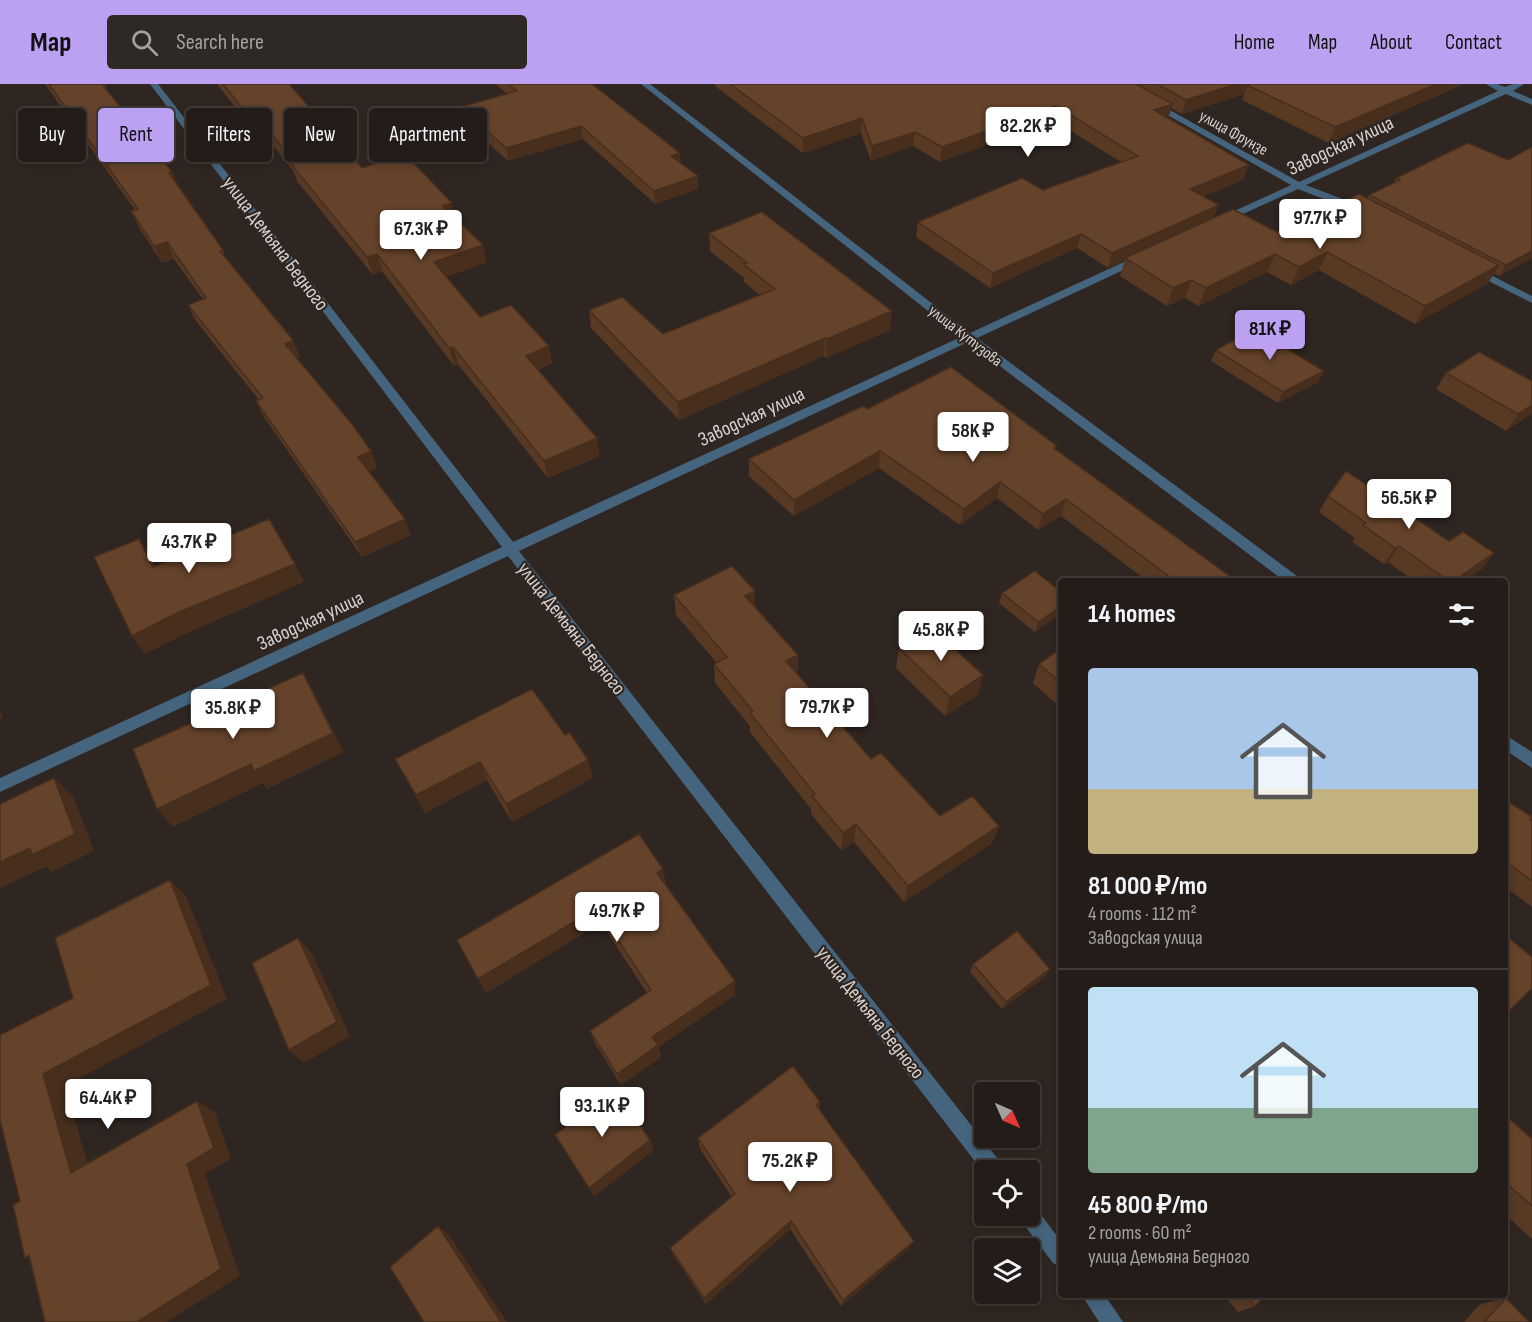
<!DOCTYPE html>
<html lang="en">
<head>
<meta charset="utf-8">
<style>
  :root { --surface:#231c19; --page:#2f2926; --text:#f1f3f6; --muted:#a3a1a2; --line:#403a38; --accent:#bca0f2 }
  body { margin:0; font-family:"Sofia Sans Condensed",sans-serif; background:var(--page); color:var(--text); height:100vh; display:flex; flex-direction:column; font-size:22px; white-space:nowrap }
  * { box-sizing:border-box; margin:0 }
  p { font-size:20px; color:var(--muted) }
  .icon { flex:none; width:33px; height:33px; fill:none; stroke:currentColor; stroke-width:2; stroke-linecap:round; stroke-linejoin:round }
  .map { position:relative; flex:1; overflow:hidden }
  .panel { position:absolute; left:1058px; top:494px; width:450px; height:720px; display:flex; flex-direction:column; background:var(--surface); border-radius:6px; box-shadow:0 3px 9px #0003,0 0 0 2px var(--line) }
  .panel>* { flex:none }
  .hud { position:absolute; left:18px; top:24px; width:570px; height:54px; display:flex; gap:12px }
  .needle { width:39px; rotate:135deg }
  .controls { position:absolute; left:974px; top:998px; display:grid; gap:12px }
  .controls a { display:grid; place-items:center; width:66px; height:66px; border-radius:6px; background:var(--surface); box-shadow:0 3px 9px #0003,0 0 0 2px var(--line); font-size:30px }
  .price { position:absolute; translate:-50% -51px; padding:0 14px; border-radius:6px; background:#fff; color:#222; font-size:20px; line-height:39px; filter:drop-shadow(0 2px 3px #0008) }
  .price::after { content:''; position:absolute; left:50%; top:36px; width:18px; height:14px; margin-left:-9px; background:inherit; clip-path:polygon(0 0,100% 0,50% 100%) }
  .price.current { background:var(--accent); color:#111 }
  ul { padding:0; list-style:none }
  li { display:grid; align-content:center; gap:12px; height:318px; padding:0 30px }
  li+li { border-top:2px solid var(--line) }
  li span { display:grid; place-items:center; height:186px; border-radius:6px; color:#555 }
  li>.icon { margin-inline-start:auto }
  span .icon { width:108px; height:108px; fill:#fffc; stroke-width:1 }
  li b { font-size:26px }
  h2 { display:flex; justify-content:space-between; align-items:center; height:72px; padding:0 30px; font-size:26px }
  .tag { padding:0 21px; border-radius:6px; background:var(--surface); box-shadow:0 3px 9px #0003,0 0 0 2px var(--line); font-size:21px; line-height:54px }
  .tag.current { background:var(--accent); color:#111 }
  header { display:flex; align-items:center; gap:36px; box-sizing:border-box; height:84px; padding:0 30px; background:var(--accent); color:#111 }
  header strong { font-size:28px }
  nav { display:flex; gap:33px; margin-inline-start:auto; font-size:21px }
  .search { width:420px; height:54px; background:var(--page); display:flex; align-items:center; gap:15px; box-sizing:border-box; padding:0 21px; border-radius:6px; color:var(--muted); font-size:22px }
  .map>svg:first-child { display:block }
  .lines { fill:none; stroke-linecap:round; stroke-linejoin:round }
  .street { fill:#45657e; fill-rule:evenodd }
  .wall { fill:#573924 }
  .shaded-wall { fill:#472e1d }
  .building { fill:#65422a; stroke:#472e1d; stroke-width:1.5 }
  .labels { text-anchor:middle; stroke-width:4.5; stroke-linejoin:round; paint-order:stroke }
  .far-street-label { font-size:16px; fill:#d8d3cf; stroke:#2f2621 }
  .street-label { font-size:20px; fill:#d8d3cf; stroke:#2f2621 }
</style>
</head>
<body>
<header>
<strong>Map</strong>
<div class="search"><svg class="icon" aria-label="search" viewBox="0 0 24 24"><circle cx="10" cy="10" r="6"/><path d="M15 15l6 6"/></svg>Search here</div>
<nav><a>Home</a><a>Map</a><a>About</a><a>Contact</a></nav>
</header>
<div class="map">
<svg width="1532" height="1238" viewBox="0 0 1532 1238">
  <rect width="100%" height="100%" fill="#2f2621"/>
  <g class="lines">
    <!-- street -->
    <path class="street" d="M 150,0 L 158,0 L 513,458 L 961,253 L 641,0 L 650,0 L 970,249 L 1137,172 L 1145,172 L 1145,176 L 977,254 L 1297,492 L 1299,496 L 1283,496 L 968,258 L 519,467 L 1001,1079 L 1004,1086 L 984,1086 L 984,1089 L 508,472 L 0,708 L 0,694 L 502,463 Z
      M 1113,0 L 1123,0 L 1299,98 L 1498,7 L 1486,0 L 1497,0 L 1505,3 L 1513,0 L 1524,0 L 1513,7 L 1532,15 L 1532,21 L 1506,10 L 1306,101 L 1363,123 L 1363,127 L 1355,127 L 1298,105 L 1223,139 L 1219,138 L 1219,134 L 1291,101 Z
      M 1473,182 L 1532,212 L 1532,219 L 1469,187 L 1469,183 Z
      M 1504,650 L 1532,668 L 1532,684 L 1504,665 Z
      M 1029,1121 L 1036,1124 L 1060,1156 L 1060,1182 L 1053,1179 L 1022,1138 L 1019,1131 L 1029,1131 Z
      M 1081,1210 L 1104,1210 L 1123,1238 L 1099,1238 Z"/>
  </g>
  <!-- wall -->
  <path class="wall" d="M 45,0 L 105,0 L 108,7 L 180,104 L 223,166 L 226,175 L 300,273 L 297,274 L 371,367 L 377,384 L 369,387 L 411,451 L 362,473 L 264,333 L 256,317 L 259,316 L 196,237 L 188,221 L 203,215 L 174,175 L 162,179 L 139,143 L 131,127 L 135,126 Z
    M 217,0 L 289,0 L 362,84 L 455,134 L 487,178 L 446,193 L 480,233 L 549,262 L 552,279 L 538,286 L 600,372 L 548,394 L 458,280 L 454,282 L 382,187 L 373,191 L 297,97 L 294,88 L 256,40 L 250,42 Z
    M 496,0 L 592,0 L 681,79 L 698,105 L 655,120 L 583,55 L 508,77 L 464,36 L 461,23 L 507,10 Z
    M 715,0 L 1461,1 L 1329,59 L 1242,16 L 1244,10 L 1182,30 L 1171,24 L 1168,34 L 1243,96 L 1203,112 L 1214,133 L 1277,148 L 1367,115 L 1369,111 L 1393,100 L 1396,94 L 1508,76 L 1532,63 L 1532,174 L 1499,192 L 1494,189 L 1488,199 L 1415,240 L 1319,186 L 1291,201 L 1267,188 L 1199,222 L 1185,214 L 1167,222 L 1120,192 L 1125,176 L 1108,184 L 1077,164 L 990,204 L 916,153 L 918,138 L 1043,106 L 1121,78 L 1053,36 L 940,78 L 913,62 L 871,77 L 861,49 L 803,69 L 715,2 Z
    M 709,149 L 890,246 L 826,274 L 824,272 L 679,336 L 591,244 L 589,226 L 663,250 L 760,211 L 744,198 L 744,194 L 710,167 Z
    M 1216,266 L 1324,287 L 1318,298 L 1278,319 L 1211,277 Z
    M 1446,289 L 1532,329 L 1506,347 L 1436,305 Z
    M 867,325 L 1056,366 L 1235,496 L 1146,496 L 1061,432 L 1038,446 L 997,414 L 960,441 L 879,384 L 794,432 L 749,392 L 749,375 Z
    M 1328,412 L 1449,457 L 1494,469 L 1482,485 L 1466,496 L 1413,496 L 1388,478 L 1384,480 L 1352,458 L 1355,454 L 1319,428 Z
    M 1060,507 L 1060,530 L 1035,548 L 999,519 L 1002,509 Z
    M 674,511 L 755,522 L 798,571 L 797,589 L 871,675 L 940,732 L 999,742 L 992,759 L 904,818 L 854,758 L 841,766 L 811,730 L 811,725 L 750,648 L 750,642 L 715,599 L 714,580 L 716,578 L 676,531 Z
    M 899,564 L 983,591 L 978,611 L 945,632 L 896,584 Z
    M 1060,565 L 1060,623 L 1033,599 L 1039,580 Z
    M 565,651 L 588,676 L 593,694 L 512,738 L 487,696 L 425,729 L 395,675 Z
    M 1504,715 L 1532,737 L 1532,823 L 1504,802 Z
    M 666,800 L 735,911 L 658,963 L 661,973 L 621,1001 L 595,959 L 590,947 L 647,909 L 601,839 L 486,909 L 457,856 Z
    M 973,880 L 1046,892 L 1002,925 L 970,888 Z
    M 820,1018 L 819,1026 L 909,1164 L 841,1222 L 790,1145 L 706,1220 L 674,1172 L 670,1164 L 732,1113 L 700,1065 L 698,1054 Z
    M 1504,1030 L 1532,1055 L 1532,1155 L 1504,1129 Z
    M 1223,1210 L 1267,1210 L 1255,1222 L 1238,1228 Z
    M 1506,1214 L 1529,1238 L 1464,1238 L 1480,1220 Z"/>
  <!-- shaded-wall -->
  <path class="shaded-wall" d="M 1236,0 L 1248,0 L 1244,10 L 1182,30 L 1186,16 Z
    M 1436,0 L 1461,0 L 1329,59 L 1335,43 Z
    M 1173,20 L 1168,34 L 1154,26 Z
    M 1056,22 L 1053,36 L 940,78 L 942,63 Z
    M 250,23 L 256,40 L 250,42 L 243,25 Z
    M 862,34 L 861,49 L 803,69 L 803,54 Z
    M 581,42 L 583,55 L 508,77 L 506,64 Z
    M 915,48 L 913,62 L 871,77 L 872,62 Z
    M 680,69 L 681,82 L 671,72 Z
    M 1249,81 L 1243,96 L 1186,120 L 1190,105 Z
    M 172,88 L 180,104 L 169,89 Z
    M 698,92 L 698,105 L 655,120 L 654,107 Z
    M 452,119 L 456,136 L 443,122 Z
    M 1219,121 L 1213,135 L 1125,174 L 1125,176 L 1108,184 L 1112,169 Z
    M 1081,150 L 1077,164 L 990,204 L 993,189 Z
    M 167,158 L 174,175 L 162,179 L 154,162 Z
    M 483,161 L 487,178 L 439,196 L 434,178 Z
    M 1532,167 L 1532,174 L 1499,192 L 1506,181 Z
    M 1327,168 L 1319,186 L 1291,201 L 1299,183 Z
    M 377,170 L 382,187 L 373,191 L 367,173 Z
    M 1275,170 L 1267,188 L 1199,222 L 1206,204 Z
    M 1499,181 L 1488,199 L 1415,240 L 1425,222 Z
    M 1191,196 L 1185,214 L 1167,222 L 1173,204 Z
    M 892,227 L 890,246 L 826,274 L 827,255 Z
    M 825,254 L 824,272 L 679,336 L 678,318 Z
    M 293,256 L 300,273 L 292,276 L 285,260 Z
    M 549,262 L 552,279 L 529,289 L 526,272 Z
    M 453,263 L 458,280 L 454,282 L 449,264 Z
    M 1324,287 L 1318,298 L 1278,319 L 1283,308 Z
    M 1532,321 L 1532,329 L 1506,347 L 1518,330 Z
    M 597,354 L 600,372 L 548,394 L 544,377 Z
    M 371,367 L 377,384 L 364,389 L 358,373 Z
    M 880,367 L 879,384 L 794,432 L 794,416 Z
    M 1000,398 L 997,414 L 960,441 L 964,425 Z
    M 1066,415 L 1061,432 L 1038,446 L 1043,430 Z
    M 405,435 L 411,451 L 362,473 L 355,458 Z
    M 139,455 L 151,473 L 166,502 L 153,483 Z
    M 1399,462 L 1388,478 L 1384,480 L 1395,464 Z
    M 1494,469 L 1482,485 L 1466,496 L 1455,496 Z
    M 295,480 L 304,498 L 190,548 L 145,570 L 132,552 L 177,529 Z
    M 755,507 L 755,527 L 745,512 Z
    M 1060,523 L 1060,530 L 1035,548 L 1038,538 Z
    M 798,571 L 797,590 L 786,577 Z
    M 303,589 L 314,609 L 344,668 L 267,705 L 263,699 L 173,743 L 157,725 Z
    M 983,591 L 978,611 L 945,632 L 950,613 Z
    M 0,627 L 3,634 L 0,635 Z
    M 588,676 L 593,694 L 512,738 L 506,720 Z
    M 480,678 L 487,696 L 425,729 L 416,711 Z
    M 54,694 L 73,712 L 94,767 L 52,788 L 46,783 L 0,804 L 0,778 L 30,764 Z
    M 856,740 L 854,758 L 841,766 L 843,749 Z
    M 999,742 L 992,759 L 904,818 L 908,802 Z
    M 663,785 L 666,800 L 659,804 L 657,789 Z
    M 170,796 L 186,812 L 227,915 L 65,1002 L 93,1098 L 71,1089 L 43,990 Z
    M 597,824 L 601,839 L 486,909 L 478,895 Z
    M 298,854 L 312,869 L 350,952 L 304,979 L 289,966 Z
    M 1050,885 L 1046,892 L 1002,925 L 1006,918 Z
    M 735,897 L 735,911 L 658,963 L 661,973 L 621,1001 L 617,990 L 652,953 Z
    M 197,1017 L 215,1028 L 231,1075 L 205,1090 L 240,1192 L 167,1238 L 137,1238 L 187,1080 Z
    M 650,1056 L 654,1066 L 594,1113 L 589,1104 Z
    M 791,1137 L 790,1145 L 706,1220 L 704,1214 Z
    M 438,1142 L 449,1151 L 507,1238 L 501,1238 Z
    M 914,1157 L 909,1164 L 841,1222 L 843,1216 Z"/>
  <!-- building -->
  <path class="building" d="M 49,0 L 102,0 L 172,88 L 169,89 L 223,166 L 220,167 L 293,256 L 285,260 L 352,340 L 371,367 L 358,373 L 405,435 L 355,458 L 256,317 L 263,314 L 188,221 L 206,214 L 167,158 L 154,162 L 131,127 L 138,125 Z
    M 223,0 L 289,0 L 362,84 L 405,70 L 452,119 L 443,122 L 483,161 L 434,178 L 480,233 L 511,221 L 549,262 L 526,272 L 597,354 L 544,377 L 453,263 L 449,264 L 377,170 L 367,173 L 291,80 L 295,79 L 250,23 L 243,25 Z
    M 508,0 L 592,0 L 680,69 L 671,72 L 698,92 L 654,107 L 581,42 L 506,64 L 461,23 L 517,7 Z
    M 730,0 L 1136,0 L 1173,20 L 1154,26 L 1249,81 L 1190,105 L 1219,121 L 1112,169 L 1081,150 L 993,189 L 918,138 L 1022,94 L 1043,106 L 1138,72 L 1056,22 L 942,63 L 915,48 L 872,62 L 862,34 L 803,54 Z
    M 1157,0 L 1236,0 L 1186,16 Z
    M 1250,0 L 1436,0 L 1335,43 L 1247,1 Z
    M 1468,59 L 1508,76 L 1532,63 L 1532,167 L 1506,181 L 1369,111 L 1400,96 L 1396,94 Z
    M 1359,110 L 1499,181 L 1425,222 L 1327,168 L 1299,183 L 1275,170 L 1206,204 L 1191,196 L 1173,204 L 1125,174 L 1233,125 L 1277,148 Z
    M 762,128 L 892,227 L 827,255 L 825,254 L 678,318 L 589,226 L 622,213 L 663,250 L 775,205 L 743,180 L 747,179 L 709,149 Z
    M 1254,245 L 1324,287 L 1283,308 L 1216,266 Z
    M 1479,268 L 1532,297 L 1532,321 L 1518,330 L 1446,289 Z
    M 951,283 L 1057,362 L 1054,364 L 1235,496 L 1174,496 L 1066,415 L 1043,430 L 1000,398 L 964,425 L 880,367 L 794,416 L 749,375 L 863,322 L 867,325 Z
    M 1346,387 L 1449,457 L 1463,448 L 1494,469 L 1455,496 L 1447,496 L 1399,462 L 1395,464 L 1363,441 L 1366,439 L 1328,412 Z
    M 269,435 L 295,480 L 177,529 L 132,552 L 94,473 L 139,455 L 153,483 Z
    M 732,482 L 755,507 L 745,512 L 798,571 L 786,577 L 871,675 L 881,669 L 940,732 L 972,712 L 999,742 L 908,802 L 856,740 L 843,749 L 812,712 L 815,710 L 750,629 L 753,627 L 714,580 L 727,573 L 674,511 Z
    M 1035,487 L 1060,507 L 1060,523 L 1038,538 L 1002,509 Z
    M 932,544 L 983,591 L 950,613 L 899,564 Z
    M 1060,565 L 1060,598 L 1039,580 Z
    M 303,589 L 333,649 L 254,687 L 251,680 L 157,725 L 133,665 Z
    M 532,605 L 565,651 L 570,649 L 588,676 L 506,720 L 480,678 L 416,711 L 395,675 Z
    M 54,694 L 75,750 L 32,771 L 30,764 L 0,778 L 0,720 Z
    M 1504,715 L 1532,733 L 1530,736 L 1532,737 L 1532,797 L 1504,776 Z
    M 639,750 L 663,785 L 657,789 L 735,897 L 652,953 L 658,961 L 617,990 L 590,947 L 651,906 L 597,824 L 478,895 L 457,856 Z
    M 170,796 L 211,901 L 43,990 L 71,1089 L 197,1017 L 214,1064 L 187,1080 L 221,1185 L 137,1238 L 45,1238 L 29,1171 L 25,1174 L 13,1121 L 20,1117 L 0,1036 L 0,951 L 73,914 L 55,854 Z
    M 1017,847 L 1050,885 L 1006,918 L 973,880 Z
    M 1504,850 L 1532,873 L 1532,904 L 1504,932 Z
    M 298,854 L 337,938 L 289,966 L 252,879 Z
    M 793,982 L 820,1018 L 816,1021 L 914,1157 L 843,1216 L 791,1137 L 704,1214 L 670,1164 L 735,1110 L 698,1054 Z
    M 616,1005 L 650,1056 L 589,1104 L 555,1051 Z
    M 1504,1030 L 1532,1055 L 1532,1122 L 1504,1097 Z
    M 438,1142 L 501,1238 L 424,1238 L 390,1183 Z
    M 1245,1210 L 1267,1210 L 1255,1222 Z
    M 1506,1214 L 1529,1238 L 1484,1238 Z"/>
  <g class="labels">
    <!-- far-street labels -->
    <g class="far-street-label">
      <text transform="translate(1234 48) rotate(29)" y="6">улица Фрунзе</text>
      <text transform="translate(966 251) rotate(38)" y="6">улица Кутузова</text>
    </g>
    <!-- street labels -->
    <g class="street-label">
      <text transform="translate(1340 61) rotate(-25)" y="7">Заводская улица</text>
      <text transform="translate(276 159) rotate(53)" y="7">улица Демьяна Бедного</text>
      <text transform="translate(751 332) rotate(-25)" y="7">Заводская улица</text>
      <text transform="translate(310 536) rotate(-25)" y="7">Заводская улица</text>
      <text transform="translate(572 544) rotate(52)" y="7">улица Демьяна Бедного</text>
      <text transform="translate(871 928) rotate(52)" y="7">улица Демьяна Бедного</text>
    </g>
  </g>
</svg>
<div class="controls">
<a><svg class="needle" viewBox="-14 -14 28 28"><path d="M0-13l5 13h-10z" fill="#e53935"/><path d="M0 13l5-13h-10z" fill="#a3a1a2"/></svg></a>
<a><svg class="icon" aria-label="locate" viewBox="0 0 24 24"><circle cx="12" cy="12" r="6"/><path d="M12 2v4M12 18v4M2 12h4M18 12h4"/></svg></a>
<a><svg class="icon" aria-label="layers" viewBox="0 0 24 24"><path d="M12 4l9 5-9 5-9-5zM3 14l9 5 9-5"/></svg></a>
</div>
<b class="price" style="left:1028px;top:74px">82.2K ₽</b>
<b class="price" style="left:1320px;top:166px">97.7K ₽</b>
<b class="price" style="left:421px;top:177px">67.3K ₽</b>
<b class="price current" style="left:1270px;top:277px">81K ₽</b>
<b class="price" style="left:973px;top:379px">58K ₽</b>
<b class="price" style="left:1409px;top:446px">56.5K ₽</b>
<b class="price" style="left:189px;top:490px">43.7K ₽</b>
<b class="price" style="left:941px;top:578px">45.8K ₽</b>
<b class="price" style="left:827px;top:655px">79.7K ₽</b>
<b class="price" style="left:233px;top:656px">35.8K ₽</b>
<b class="price" style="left:617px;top:859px">49.7K ₽</b>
<b class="price" style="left:108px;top:1046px">64.4K ₽</b>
<b class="price" style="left:602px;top:1054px">93.1K ₽</b>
<b class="price" style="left:790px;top:1109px">75.2K ₽</b>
<div class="hud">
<a class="tag">Buy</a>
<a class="tag current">Rent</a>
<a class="tag">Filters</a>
<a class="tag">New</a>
<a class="tag">Apartment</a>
</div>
<section class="panel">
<h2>14 homes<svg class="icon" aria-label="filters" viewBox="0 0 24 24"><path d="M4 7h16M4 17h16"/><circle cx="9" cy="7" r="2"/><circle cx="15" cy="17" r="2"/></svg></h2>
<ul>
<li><span style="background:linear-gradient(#a9c7e8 65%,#c2b280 0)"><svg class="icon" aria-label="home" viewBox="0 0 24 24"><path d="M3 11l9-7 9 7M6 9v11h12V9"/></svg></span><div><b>81 000 ₽/mo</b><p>4 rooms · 112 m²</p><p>Заводская улица</p></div></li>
<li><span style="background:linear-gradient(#bfe0f5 65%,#7fa58c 0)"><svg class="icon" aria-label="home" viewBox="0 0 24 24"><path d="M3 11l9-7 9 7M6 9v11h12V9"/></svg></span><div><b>45 800 ₽/mo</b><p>2 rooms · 60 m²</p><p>улица Демьяна Бедного</p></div></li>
</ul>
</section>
</div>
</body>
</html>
